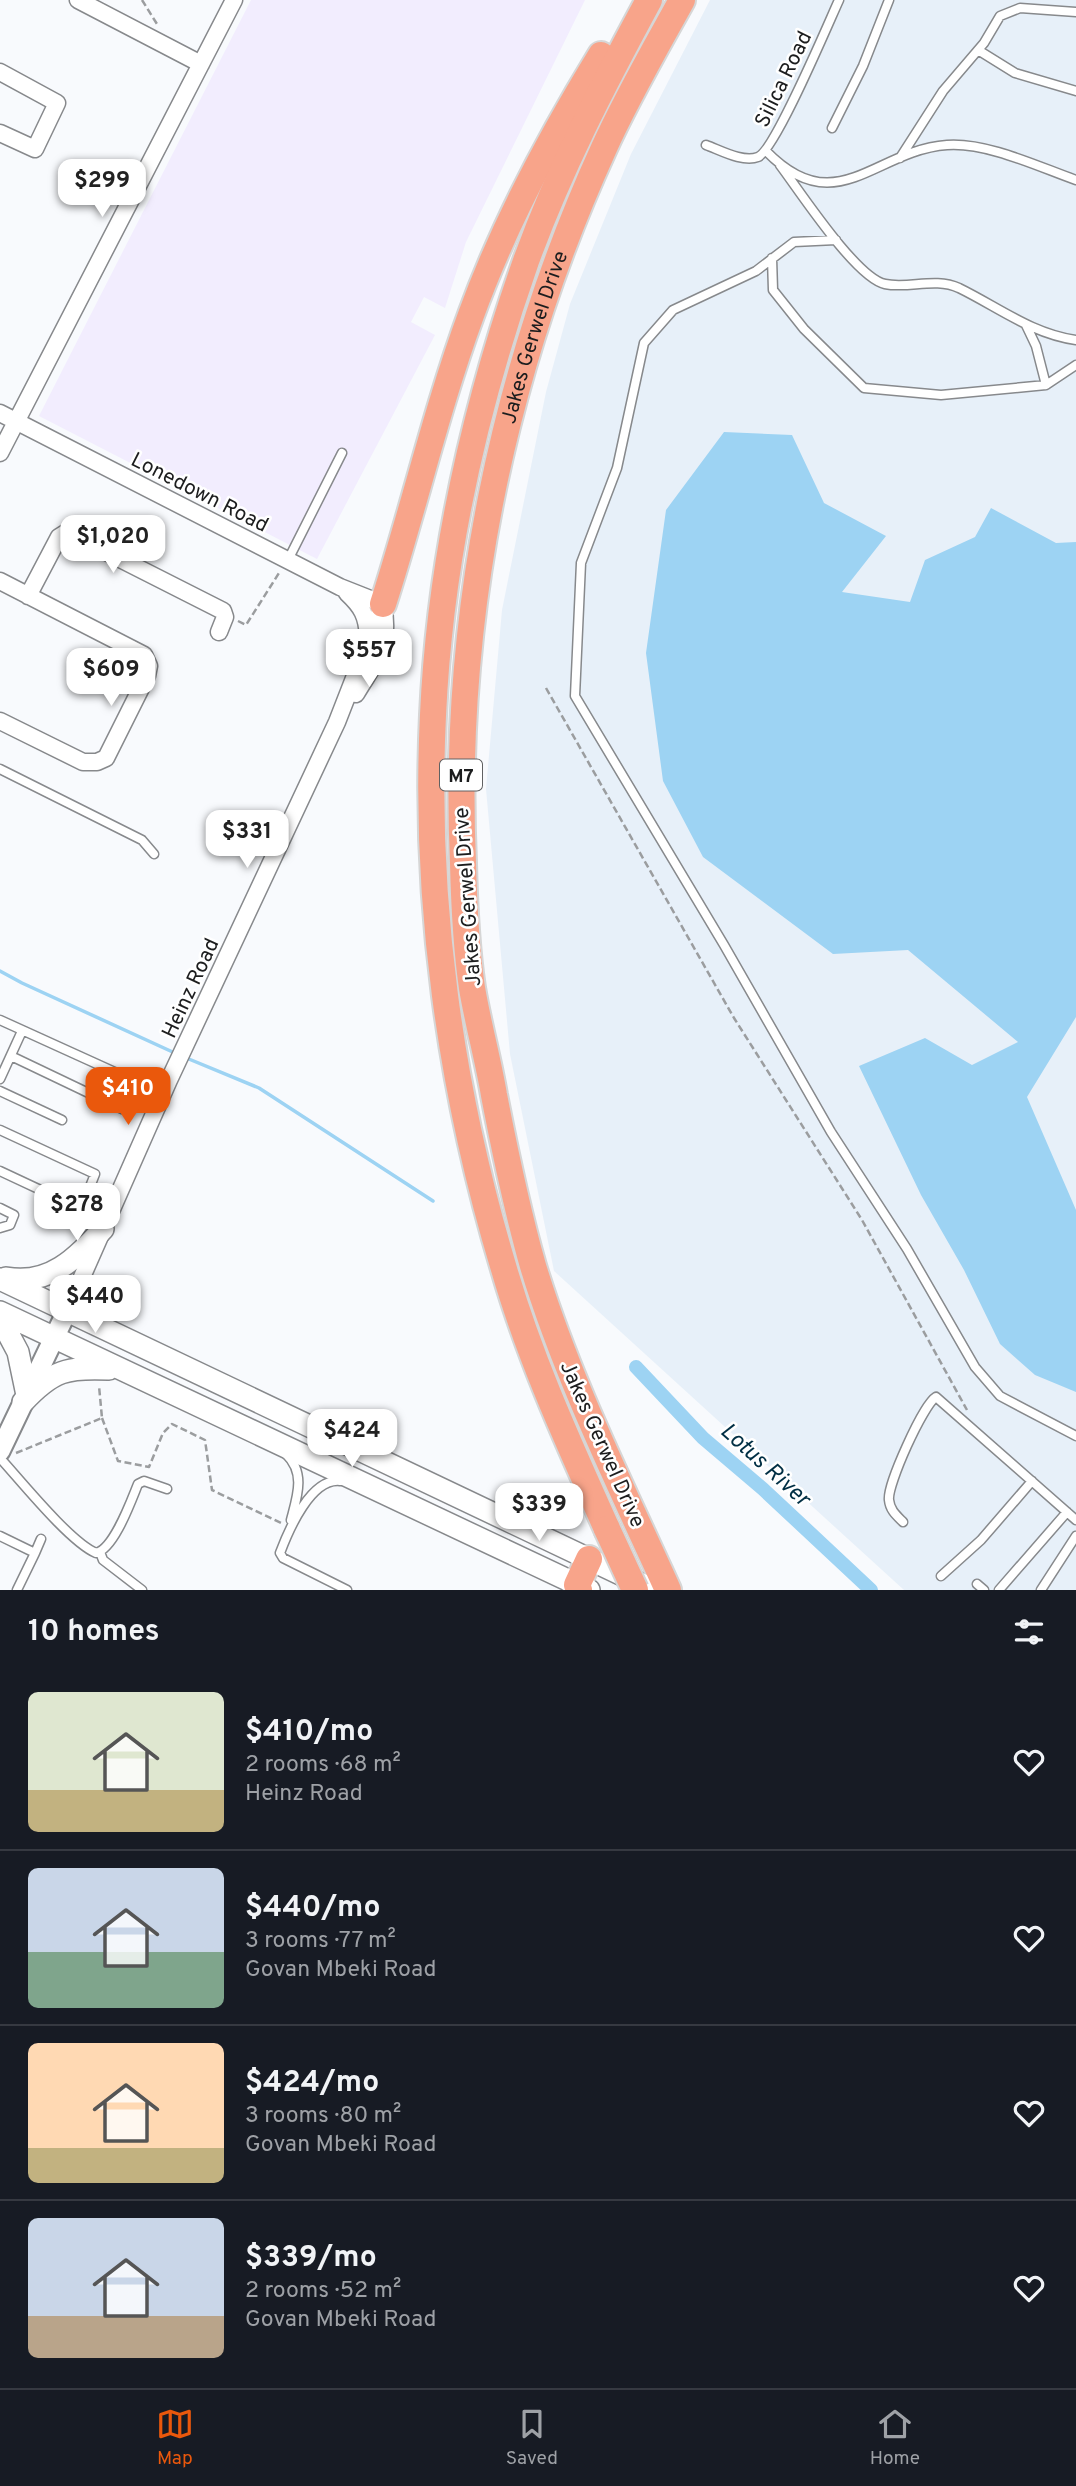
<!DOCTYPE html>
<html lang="en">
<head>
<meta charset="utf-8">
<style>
  :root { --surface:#171b24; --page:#242831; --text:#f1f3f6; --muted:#9ea1a6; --line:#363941; --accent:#ea580c }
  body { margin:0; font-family:Overpass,sans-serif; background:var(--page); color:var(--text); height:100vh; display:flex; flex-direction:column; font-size:26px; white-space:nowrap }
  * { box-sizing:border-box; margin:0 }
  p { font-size:23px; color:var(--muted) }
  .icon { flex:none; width:38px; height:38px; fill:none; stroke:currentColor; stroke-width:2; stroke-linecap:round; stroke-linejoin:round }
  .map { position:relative; height:1590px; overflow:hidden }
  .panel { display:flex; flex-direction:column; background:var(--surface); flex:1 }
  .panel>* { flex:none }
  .price { position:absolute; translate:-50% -60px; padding:0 16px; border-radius:14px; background:#fff; color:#222; font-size:23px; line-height:46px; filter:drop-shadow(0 2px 4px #0008) }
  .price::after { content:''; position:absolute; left:50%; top:42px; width:21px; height:16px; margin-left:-10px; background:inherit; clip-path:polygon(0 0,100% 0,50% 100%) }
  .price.selected { background:var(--accent); color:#fff }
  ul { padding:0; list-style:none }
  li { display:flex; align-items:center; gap:21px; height:175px; padding:0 28px }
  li+li { border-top:2px solid var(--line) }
  li span { display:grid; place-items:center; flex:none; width:196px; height:140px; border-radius:10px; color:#555 }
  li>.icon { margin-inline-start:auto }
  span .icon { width:84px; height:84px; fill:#fffc; stroke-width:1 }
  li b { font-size:30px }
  h2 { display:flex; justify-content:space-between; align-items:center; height:84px; padding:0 28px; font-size:30px }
  .tab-bar { display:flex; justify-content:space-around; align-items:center; height:98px; border-top:2px solid var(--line); background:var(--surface); font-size:19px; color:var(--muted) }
  .tab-bar a { display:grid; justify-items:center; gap:4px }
  .tab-bar .selected { color:var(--accent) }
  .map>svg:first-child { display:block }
  .built { fill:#e7f0f9 }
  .education { fill:#f2edfe }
  .water { fill:#9dd3f3 }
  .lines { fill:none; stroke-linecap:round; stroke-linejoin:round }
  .stream { stroke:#9dd3f3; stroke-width:3.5 }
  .canal { stroke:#9dd3f3; stroke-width:14 }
  .service-casing { stroke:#87898c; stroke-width:11 }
  .minor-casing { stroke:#87898c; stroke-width:19 }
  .tertiary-casing { stroke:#87898c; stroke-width:23 }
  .secondary-casing { stroke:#87898c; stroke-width:24 }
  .trunk-casing { stroke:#d6d6d6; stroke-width:30 }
  .path { stroke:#9b9d9f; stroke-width:2.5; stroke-dasharray:7 3.5; stroke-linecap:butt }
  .service { stroke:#fff; stroke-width:8 }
  .minor { stroke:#fff; stroke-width:16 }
  .tertiary { stroke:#fff; stroke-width:19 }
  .secondary { stroke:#fff; stroke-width:21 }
  .trunk { stroke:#f8a48a; stroke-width:26 }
  .trunk-bridge-casing { stroke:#d6d6d6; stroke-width:30; stroke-linecap:butt }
  .trunk-bridge { stroke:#f8a48a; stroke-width:26 }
  .labels { text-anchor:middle; stroke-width:5; stroke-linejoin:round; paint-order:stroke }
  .shield { fill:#fff; stroke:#606162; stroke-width:2 }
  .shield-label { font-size:19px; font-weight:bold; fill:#1c1d1e }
  .street-label { font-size:21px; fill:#1c1d1e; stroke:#fff }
  .water-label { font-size:23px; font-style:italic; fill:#012f44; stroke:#fff }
</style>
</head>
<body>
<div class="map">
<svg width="1076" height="1590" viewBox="0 0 1076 1590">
  <rect width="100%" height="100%" fill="#f8fafd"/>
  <!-- built -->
  <path class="built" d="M 710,0 L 1076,0 L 1076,1590 L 904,1590 L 554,1271 L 510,1054 L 486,789 L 502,610 L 546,392 L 570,304 L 631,154 Z"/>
  <!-- education -->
  <path class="education" d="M 251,0 L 585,0 L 466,242 L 445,308 L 424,297 L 411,322 L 435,335 L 317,559 L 39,416 Z"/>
  <!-- water -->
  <path class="water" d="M 724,432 L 792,435 L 824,503 L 886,536 L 842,592 L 910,602 L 925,560 L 975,537 L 991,508 L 1056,543 L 1076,542 L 1076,1017 L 1027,1097 L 1076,1210 L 1076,1392 L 1035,1375 L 1000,1344 L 964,1270 L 921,1195 L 859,1066 L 925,1038 L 972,1065 L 1018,1042 L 908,950 L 833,954 L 703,857 L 663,781 L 646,653 L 666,510 Z"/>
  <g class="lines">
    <!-- stream -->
    <path class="stream" d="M 0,971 L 22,983 L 177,1054
      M 184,1057 L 259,1088 L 433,1201"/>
    <!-- canal -->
    <path class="canal" d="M 636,1367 L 703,1438 L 763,1489 L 871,1590"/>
    <defs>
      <path id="service" d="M 978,50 L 1015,73 L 1076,91
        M 832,128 L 863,66 L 889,0
        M 706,145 C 720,150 743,163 758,157 C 775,150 828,24 839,0
        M 766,151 C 836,223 875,150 947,145 C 987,142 1039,167 1076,180
        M 900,158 L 943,91 L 984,43 L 1000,16 L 1020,8 L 1076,12
        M 780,165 C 799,190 856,278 885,284 C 909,289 935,277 959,288 C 998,307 1032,334 1076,340
        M 836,240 L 794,242 L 756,271 L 673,310 L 644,343 L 617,468 L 581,563 L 575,696 L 724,945 L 831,1132 L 907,1249 L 975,1367 L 1000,1396 L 1076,1436
        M 772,258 L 773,290 L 804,329 L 864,388 L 941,395 L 1046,385 L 1036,346 L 1026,325
        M 1046,385 L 1076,365
        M 288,560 L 342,453
        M 0,769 L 142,840 L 154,854
        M 0,1020 L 163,1094
        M 11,1056 L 122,1109
        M 0,1079 L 22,1031
        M 0,1091 L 62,1120
        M 0,1130 L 95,1174 L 84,1202 L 79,1208 L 0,1171
        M 0,1208 L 14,1215 L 10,1225 L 0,1228
        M 286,1454 C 306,1473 297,1497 291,1520
        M 0,1458 C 21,1481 70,1542 96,1553 C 114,1549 131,1501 138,1484 L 144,1481 L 167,1489
        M 340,1481 C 311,1478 289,1529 280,1553 L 283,1558 L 347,1590
        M 903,1522 C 896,1515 890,1510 889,1500 C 887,1485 923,1405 936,1397 L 1076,1520
        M 0,1536 L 35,1553 L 17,1590
        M 100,1552 L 103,1560 L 142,1590
        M 35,1553 L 41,1539
        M 941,1576 L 981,1540 L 1032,1481
        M 977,1584 L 984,1590
        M 999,1590 L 1067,1512
        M 1041,1590 L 1076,1536"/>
      <path id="minor" d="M 78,0 L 201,64
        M 0,72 L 57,103 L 35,149 L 0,133
        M 0,413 L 340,587 L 383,604
        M 0,453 L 234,0
        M 0,581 L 144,655 L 149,666 L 147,676 L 106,758 L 97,762 L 83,762 L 0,721
        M 347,593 C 362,607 367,616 368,637
        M 28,596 L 59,537 L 67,532 L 223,611 L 225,617 L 219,632
        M 356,694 C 376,660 391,647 383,605
        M 67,1311 L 169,1080 L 337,722 L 383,604"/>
      <path id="tertiary" d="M 0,1451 L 67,1311"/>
      <path id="secondary" d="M 6,1278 C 50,1286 76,1258 103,1229
        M 0,1279 L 654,1590
        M 0,1312 L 589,1590
        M 0,1318 L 18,1352 L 27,1395
        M 23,1402 C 53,1370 67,1367 109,1369"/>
      <g id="trunk">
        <path d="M 383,604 C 414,508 436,410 471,315 C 504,224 550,138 601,55"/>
        <path d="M 607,1529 C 569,1444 530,1359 504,1269 C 450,1090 424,901 433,715 C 440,561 475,406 526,261 C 559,170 603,85 649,0"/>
        <path d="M 579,1590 L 577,1585 L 589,1559"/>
        <path id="s1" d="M 668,1590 C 620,1484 567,1378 533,1266 C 517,1210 505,1152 494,1095 C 488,1059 478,1024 472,988 C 466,947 464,905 463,863 C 452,619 502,371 604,148 C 627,97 655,49 682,0"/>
      </g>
    </defs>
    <!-- service casing -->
    <use href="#service" class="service-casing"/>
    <!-- minor casing -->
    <use href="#minor" class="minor-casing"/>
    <!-- tertiary casing -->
    <use href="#tertiary" class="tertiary-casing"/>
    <!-- secondary casing -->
    <use href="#secondary" class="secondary-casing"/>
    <!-- trunk casing -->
    <use href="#trunk" class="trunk-casing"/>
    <!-- path -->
    <path class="path" d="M 142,0 L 157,24
      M 238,621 L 246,625 L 279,573
      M 546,688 L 734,1018 L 862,1220 L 967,1410
      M 102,1418 L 118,1461 L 149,1467 L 163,1433 L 172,1424 L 205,1440 L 212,1490 L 281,1523
      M 16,1453 L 102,1418 L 99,1386"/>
    <!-- service -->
    <use href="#service" class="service"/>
    <!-- minor -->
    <use href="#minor" class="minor"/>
    <!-- tertiary -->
    <use href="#tertiary" class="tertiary"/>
    <!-- secondary -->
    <use href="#secondary" class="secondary"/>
    <!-- trunk -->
    <use href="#trunk" class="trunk"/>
    <defs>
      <path id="trunk-bridge" d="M 607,1529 L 635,1590"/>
    </defs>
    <!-- trunk-bridge casing -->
    <use href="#trunk-bridge" class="trunk-bridge-casing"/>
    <!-- trunk-bridge -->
    <use href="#trunk-bridge" class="trunk-bridge"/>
  </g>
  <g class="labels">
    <!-- shield labels -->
    <rect class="shield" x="440" y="759.5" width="42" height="31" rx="5"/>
    <g class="shield-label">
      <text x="461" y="782">M7</text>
    </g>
    <!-- street labels -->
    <g class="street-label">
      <text transform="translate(783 79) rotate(-64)" y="7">Silica Road</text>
      <text dy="7" stroke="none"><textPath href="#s1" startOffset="1295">Jakes Gerwel Drive</textPath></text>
      <text transform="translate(200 492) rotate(27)" y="7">Lonedown Road</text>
      <text transform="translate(467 897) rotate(-94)" y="7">Jakes Gerwel Drive</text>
      <text transform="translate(190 988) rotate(-65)" y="7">Heinz Road</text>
      <text transform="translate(603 1444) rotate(66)" y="7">Jakes Gerwel Drive</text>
    </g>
    <!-- water labels -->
    <g class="water-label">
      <text transform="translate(766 1464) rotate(42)" y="8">Lotus River</text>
    </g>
  </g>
</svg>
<b class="price" style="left:102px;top:219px">$299</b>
<b class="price" style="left:113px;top:575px">$1,020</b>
<b class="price" style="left:369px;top:689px">$557</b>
<b class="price" style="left:111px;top:708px">$609</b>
<b class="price" style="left:247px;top:870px">$331</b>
<b class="price selected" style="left:128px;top:1127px">$410</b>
<b class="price" style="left:77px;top:1243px">$278</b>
<b class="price" style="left:95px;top:1335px">$440</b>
<b class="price" style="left:352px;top:1469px">$424</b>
<b class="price" style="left:539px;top:1543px">$339</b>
</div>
<section class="panel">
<h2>10 homes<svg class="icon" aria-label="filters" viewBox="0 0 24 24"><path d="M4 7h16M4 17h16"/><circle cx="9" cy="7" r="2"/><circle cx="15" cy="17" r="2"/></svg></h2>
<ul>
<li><span style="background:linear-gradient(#dfe7d0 70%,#c2b280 0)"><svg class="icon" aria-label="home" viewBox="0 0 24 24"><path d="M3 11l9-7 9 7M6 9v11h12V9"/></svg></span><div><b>$410/mo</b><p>2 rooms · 68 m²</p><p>Heinz Road</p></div><svg class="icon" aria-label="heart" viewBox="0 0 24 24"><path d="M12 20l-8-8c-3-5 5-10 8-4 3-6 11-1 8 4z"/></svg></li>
<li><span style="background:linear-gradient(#c9d6e8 60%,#7fa58c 0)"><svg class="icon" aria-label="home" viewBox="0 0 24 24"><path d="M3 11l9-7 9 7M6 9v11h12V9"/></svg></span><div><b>$440/mo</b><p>3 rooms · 77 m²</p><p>Govan Mbeki Road</p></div><svg class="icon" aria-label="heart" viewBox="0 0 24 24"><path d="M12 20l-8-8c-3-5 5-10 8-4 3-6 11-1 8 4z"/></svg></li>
<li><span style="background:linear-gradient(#ffd9b3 75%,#c2b280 0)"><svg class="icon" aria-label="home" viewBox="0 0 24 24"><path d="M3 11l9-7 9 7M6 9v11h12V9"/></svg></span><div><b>$424/mo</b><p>3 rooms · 80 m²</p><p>Govan Mbeki Road</p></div><svg class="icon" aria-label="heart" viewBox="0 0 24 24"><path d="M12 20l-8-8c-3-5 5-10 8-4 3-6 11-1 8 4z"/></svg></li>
<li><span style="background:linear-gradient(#c9d6e8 70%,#b9a48a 0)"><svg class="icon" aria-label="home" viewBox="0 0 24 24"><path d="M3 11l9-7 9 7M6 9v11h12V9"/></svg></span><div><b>$339/mo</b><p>2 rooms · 52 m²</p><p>Govan Mbeki Road</p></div><svg class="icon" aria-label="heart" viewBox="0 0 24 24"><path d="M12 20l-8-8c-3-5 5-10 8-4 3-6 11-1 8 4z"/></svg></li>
</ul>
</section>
<nav class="tab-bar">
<a class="selected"><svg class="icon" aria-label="map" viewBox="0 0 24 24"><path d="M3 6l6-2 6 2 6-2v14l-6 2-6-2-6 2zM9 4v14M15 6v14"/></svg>Map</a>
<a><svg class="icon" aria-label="saved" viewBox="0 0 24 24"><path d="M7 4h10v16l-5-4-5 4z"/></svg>Saved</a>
<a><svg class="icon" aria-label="home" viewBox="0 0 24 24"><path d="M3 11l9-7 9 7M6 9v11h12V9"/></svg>Home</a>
</nav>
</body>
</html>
